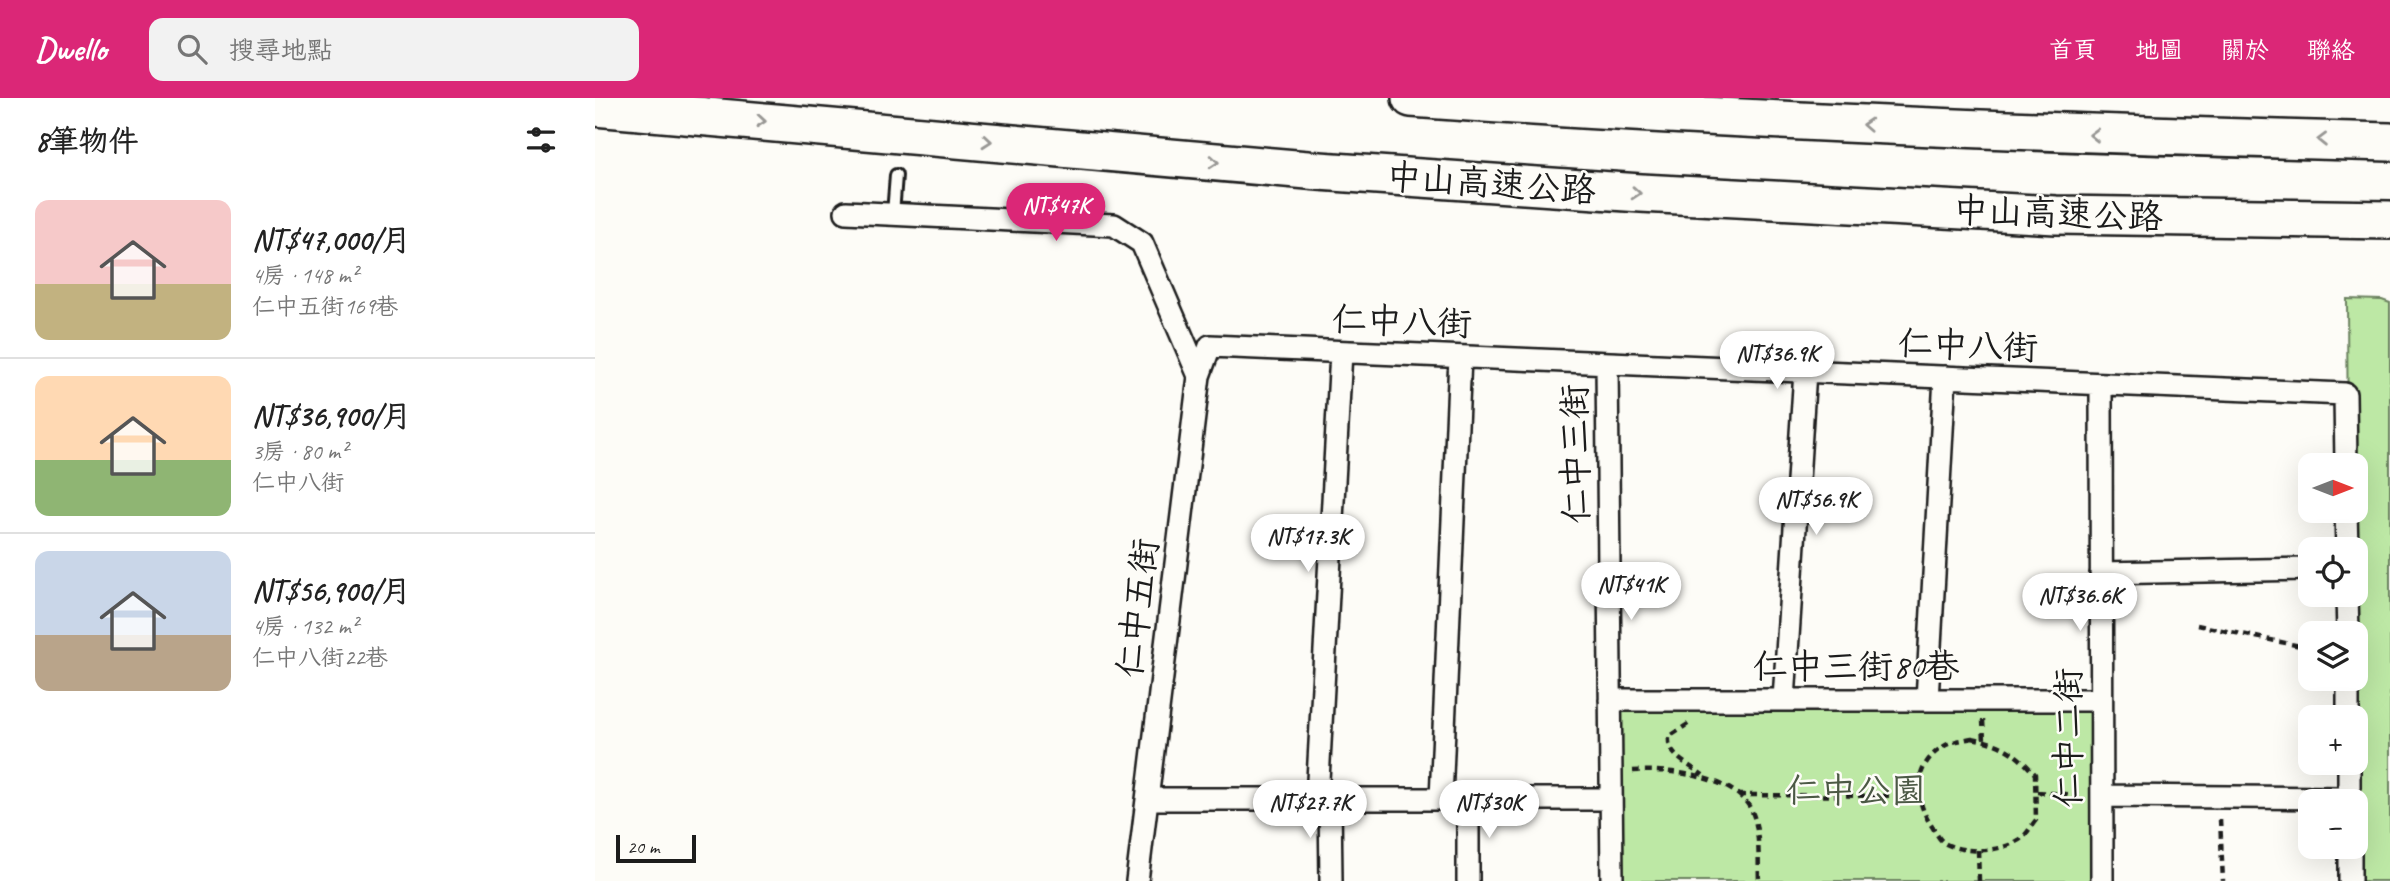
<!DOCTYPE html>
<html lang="zh-TW">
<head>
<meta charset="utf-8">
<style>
  :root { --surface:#fff; --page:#f2f2f2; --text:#222; --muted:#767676; --line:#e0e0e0; --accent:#db2777 }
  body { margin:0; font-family:Caveat,"LXGW WenKai TC",sans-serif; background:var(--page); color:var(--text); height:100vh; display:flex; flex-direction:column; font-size:26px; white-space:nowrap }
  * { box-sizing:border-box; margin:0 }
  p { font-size:23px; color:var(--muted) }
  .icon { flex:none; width:38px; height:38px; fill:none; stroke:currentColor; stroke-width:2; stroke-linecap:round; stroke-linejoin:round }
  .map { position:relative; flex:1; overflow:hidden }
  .drawer { display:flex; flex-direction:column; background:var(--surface); width:595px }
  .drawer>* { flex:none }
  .needle { width:46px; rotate:90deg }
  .fabs { position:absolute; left:1703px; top:355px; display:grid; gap:14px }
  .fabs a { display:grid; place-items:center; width:70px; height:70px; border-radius:14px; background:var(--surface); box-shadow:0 7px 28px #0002; font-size:35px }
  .scale { position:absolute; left:21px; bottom:18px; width:80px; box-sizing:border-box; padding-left:7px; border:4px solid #1c1c1c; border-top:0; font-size:19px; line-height:24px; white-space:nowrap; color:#1c1c1c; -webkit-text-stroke:5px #fdfcf7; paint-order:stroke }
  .price { position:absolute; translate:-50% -60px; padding:0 16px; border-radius:24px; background:#fff; color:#222; font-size:23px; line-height:46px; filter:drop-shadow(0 2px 4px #0008) }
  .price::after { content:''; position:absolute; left:50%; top:42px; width:21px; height:16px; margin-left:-10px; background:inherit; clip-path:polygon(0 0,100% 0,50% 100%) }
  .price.on { background:var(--accent); color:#fff }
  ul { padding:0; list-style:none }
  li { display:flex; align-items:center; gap:21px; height:175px; padding:0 35px }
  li+li { border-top:2px solid var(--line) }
  li span { display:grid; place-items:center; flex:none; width:196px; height:140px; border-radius:14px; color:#555 }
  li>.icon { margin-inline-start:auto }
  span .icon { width:84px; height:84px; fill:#fffc; stroke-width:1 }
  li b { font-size:30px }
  h2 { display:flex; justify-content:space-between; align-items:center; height:84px; padding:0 35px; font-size:30px }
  header { display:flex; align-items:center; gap:42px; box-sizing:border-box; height:98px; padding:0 35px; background:var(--accent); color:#fff }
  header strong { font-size:33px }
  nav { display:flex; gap:38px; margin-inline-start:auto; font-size:24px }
  .search { width:490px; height:63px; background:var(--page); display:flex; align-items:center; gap:18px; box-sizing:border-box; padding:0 24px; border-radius:14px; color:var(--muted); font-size:26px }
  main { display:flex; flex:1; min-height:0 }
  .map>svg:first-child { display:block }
  .green { fill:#bde8a5; stroke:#6c8260; stroke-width:2 }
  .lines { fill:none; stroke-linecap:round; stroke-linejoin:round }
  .lane-casing { stroke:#1c1c1c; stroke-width:16 }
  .street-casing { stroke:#1c1c1c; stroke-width:26 }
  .highway-casing { stroke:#1c1c1c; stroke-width:42 }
  .path { stroke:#1c1c1c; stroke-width:4.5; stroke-dasharray:7 5; stroke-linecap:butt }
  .lane { stroke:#fdfcf7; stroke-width:10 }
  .street { stroke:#fdfcf7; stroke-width:21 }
  .highway { stroke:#fdfcf7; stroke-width:37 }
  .oneway { stroke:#989794 }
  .labels { text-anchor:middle; stroke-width:5; stroke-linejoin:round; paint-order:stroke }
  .street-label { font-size:35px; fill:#1c1c1c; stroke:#fdfcf7 }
  .park-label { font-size:35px; fill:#4c5945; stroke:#fdfcf7 }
</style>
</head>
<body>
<header>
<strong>Dwello</strong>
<div class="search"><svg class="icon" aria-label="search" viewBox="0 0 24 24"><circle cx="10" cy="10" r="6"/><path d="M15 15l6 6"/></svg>搜尋地點</div>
<nav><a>首頁</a><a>地圖</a><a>關於</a><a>聯絡</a></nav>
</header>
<main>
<section class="drawer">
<h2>8筆物件<svg class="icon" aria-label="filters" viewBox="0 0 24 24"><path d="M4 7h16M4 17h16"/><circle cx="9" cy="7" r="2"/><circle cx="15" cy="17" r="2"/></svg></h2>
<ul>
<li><span style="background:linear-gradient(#f6c9c9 60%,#c2b280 0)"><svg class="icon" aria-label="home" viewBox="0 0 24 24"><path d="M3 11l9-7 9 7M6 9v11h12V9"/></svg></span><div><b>NT$47,000/月</b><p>4房 · 148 m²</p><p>仁中五街169巷</p></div></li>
<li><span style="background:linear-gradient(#ffd9b3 60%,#8fb573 0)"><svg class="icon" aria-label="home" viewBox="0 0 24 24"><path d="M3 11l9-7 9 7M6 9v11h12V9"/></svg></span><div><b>NT$36,900/月</b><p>3房 · 80 m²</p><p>仁中八街</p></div></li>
<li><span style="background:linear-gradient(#c9d6e8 60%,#b9a48a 0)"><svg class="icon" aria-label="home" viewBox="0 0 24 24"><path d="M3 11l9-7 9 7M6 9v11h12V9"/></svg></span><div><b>NT$56,900/月</b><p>4房 · 132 m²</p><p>仁中八街22巷</p></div></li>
</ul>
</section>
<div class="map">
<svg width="1795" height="783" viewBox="0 0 1795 783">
  <rect width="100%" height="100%" fill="#fdfcf7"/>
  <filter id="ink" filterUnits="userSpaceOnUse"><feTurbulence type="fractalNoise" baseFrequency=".0143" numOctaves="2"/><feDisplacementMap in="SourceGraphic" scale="14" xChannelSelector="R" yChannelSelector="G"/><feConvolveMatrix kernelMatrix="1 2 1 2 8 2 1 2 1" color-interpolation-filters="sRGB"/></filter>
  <g filter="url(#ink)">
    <!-- green -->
    <path class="green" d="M 1752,201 L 1787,202 L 1795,205 L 1795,783 L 1757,783 L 1760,749 L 1760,368 L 1753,367 Z
      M 1015,602 L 1506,602 L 1507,783 L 1017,783 Z"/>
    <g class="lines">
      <defs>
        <path id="lane" d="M 298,116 L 301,77"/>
        <path id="street" d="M 251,114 L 519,127 L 547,145 L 604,278
          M 1012,265 L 1017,783
          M 1506,286 L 1507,783
          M 1751,413 L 1752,452
          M 1506,475 L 1715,471
          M 1752,497 L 1753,536
          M 1753,581 L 1753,620
          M 1015,602 L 1506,602
          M 1189,602 L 1210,273
          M 1332,602 L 1350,279
          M 1754,665 L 1754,704
          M 1507,698 L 1754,700
          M 552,701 L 1016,701
          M 722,701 L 746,254
          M 735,701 L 736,783
          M 846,701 L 865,259
          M 873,701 L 873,783
          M 1755,749 L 1755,783
          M 542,783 L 604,278 L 615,248 L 1750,296 L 1751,368"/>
        <path id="highway" d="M 816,0 C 1142,23 1468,36 1795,44
          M 0,9 L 724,73 L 1046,95 L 1461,117 L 1795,122"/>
      </defs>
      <!-- lane casing -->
      <use href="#lane" class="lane-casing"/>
      <!-- street casing -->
      <use href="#street" class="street-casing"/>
      <!-- highway casing -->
      <use href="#highway" class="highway-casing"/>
      <!-- path -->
      <path class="path" d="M 1602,527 L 1715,550
        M 1388,622 L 1389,643
        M 1093,626 L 1074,639 C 1072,658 1093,666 1108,677
        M 1377,640 C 1407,646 1419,653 1440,676 L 1441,722 C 1436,728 1431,738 1424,742 C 1405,754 1371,756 1351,746 C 1345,743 1341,735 1338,730 C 1318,702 1317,666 1351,647 C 1358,643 1369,642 1377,640 Z
        M 1038,673 C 1072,671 1133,677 1154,708 C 1166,726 1163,762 1164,783
        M 1442,694 L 1483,697
        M 1143,697 L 1323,698
        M 1625,721 L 1628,783
        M 1383,752 L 1384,783"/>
      <!-- lane -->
      <use href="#lane" class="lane"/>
      <!-- street -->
      <use href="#street" class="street"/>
      <!-- highway -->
      <use href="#highway" class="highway"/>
    </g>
    <!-- one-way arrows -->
    <defs><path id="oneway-chevron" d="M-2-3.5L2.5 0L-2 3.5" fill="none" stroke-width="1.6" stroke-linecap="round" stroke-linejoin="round" transform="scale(1.75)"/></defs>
    <g class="oneway">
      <use href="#oneway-chevron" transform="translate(166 23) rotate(5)"/>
      <use href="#oneway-chevron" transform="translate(1272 27) rotate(-177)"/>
      <use href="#oneway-chevron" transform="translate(1499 37) rotate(-179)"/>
      <use href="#oneway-chevron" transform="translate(1727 42) rotate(-179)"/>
      <use href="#oneway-chevron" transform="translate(392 43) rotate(5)"/>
      <use href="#oneway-chevron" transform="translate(619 64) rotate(5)"/>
      <use href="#oneway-chevron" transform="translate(1041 95) rotate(4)"/>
    </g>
  </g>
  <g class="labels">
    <!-- street labels -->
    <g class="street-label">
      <text transform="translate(896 85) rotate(4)" y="12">中山高速公路</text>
      <text transform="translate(1463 115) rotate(2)" y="12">中山高速公路</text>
      <text transform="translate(807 223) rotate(2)" y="12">仁中八街</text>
      <text transform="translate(1373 247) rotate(2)" y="12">仁中八街</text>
      <text transform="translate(980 356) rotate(-91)" y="12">仁中三街</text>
      <text transform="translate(542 510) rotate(-83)" y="12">仁中五街</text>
      <text x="1261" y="580">仁中三街80巷</text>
      <text transform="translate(1473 640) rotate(-90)" y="12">仁中二街</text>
    </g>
    <!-- park labels -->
    <g class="park-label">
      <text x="1261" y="704">仁中公園</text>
    </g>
  </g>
</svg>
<div class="fabs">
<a><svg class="needle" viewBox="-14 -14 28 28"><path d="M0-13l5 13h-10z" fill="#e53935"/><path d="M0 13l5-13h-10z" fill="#767676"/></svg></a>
<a><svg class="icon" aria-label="locate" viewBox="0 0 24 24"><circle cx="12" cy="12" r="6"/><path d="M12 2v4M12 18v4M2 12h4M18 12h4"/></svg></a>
<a><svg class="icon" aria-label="layers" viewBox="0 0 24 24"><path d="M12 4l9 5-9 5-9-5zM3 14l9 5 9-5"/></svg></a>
<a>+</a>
<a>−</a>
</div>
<div class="scale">20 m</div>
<b class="price on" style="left:461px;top:145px">NT$47K</b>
<b class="price" style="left:1182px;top:293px">NT$36.9K</b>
<b class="price" style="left:1221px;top:439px">NT$56.9K</b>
<b class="price" style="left:713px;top:476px">NT$17.3K</b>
<b class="price" style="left:1036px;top:524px">NT$41K</b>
<b class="price" style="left:1485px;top:535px">NT$36.6K</b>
<b class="price" style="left:715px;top:742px">NT$27.7K</b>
<b class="price" style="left:894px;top:742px">NT$30K</b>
</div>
</main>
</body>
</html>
